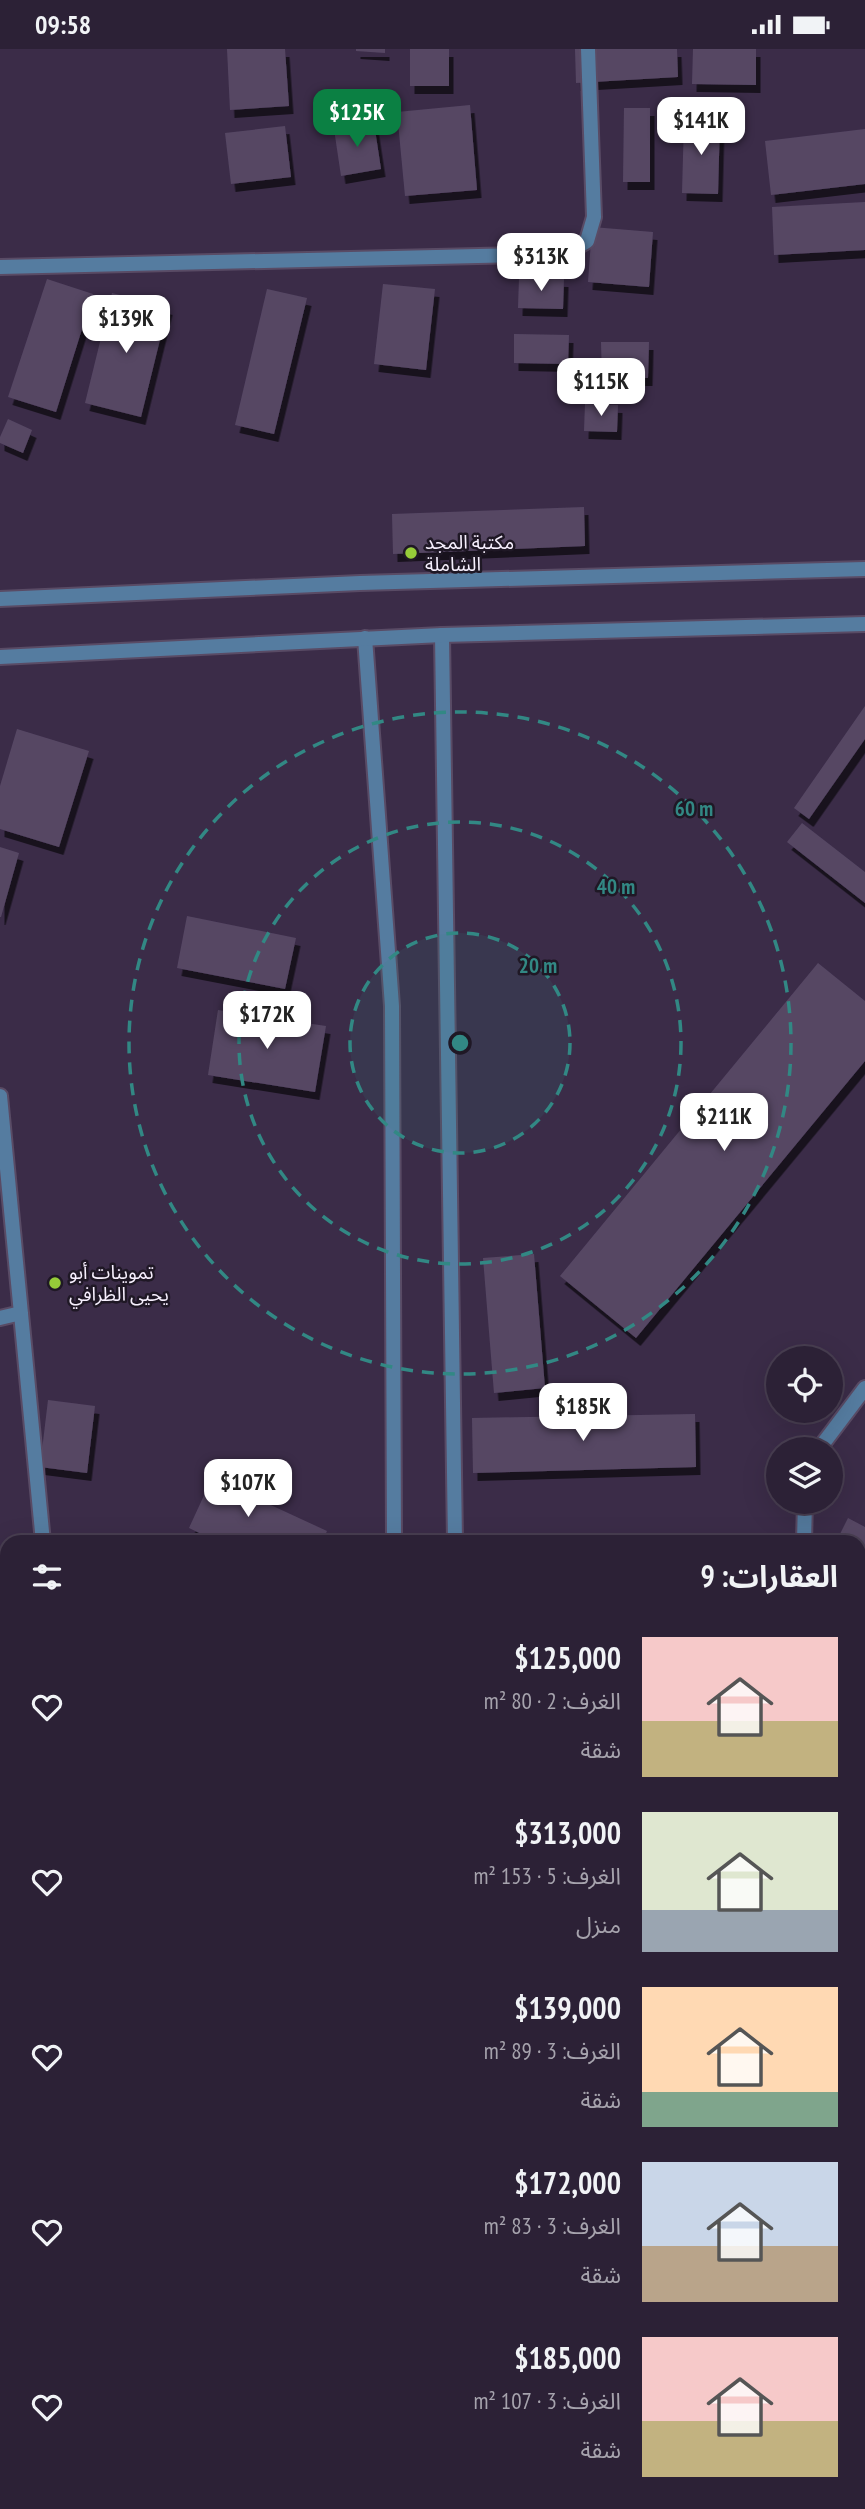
<!DOCTYPE html>
<html lang="ar">
<head>
<meta charset="utf-8">
<style>
  :root { --surface:#2c2136; --page:#34293e; --text:#f1f3f6; --muted:#a6a3ad; --line:#483e51; --accent:#0b8043 }
  body { margin:0; font-family:"PT Sans Narrow","Noto Sans Arabic",sans-serif; background:var(--page); color:var(--text); direction:rtl; height:100vh; display:flex; flex-direction:column; font-size:26px; white-space:nowrap }
  * { box-sizing:border-box; margin:0 }
  p { font-size:23px; color:var(--muted) }
  .icon { flex:none; width:38px; height:38px; fill:none; stroke:currentColor; stroke-width:2; stroke-linecap:round; stroke-linejoin:round }
  .map { position:relative; flex:1; overflow:hidden; direction:ltr }
  .drawer { position:absolute; left:0px; top:1486px; width:866px; height:975px; display:flex; flex-direction:column; background:var(--surface); border-radius:21px 21px 0 0; box-shadow:0 7px 28px #0002,0 0 0 2px var(--line); direction:rtl }
  .drawer>* { flex:none }
  .buttons { position:absolute; left:766px; top:1297px; display:grid; gap:14px }
  .buttons a { display:grid; place-items:center; width:77px; height:77px; border-radius:50%; background:var(--surface); box-shadow:0 7px 28px #0002,0 0 0 2px var(--line); font-size:35px }
  .price { position:absolute; translate:-50% -60px; padding:0 16px; border-radius:14px; background:#fff; color:#222; font-size:23px; line-height:46px; filter:drop-shadow(0 2px 4px #0008) }
  .price::after { content:''; position:absolute; left:50%; top:42px; width:21px; height:16px; margin-left:-10px; background:inherit; clip-path:polygon(0 0,100% 0,50% 100%) }
  .price.selected { background:var(--accent); color:#fff }
  ul { padding:0; list-style:none }
  li { display:flex; align-items:center; gap:21px; height:175px; padding:0 28px }
  li span { display:grid; place-items:center; flex:none; width:196px; height:140px; border-radius:0px; color:#555 }
  li>.icon { margin-inline-start:auto }
  span .icon { width:84px; height:84px; fill:#fffc; stroke-width:1 }
  li b { font-size:30px }
  h2 { display:flex; justify-content:space-between; align-items:center; height:84px; padding:0 28px; font-size:30px }
  .status { display:flex; justify-content:space-between; align-items:center; height:49px; padding:0 35px; background:var(--surface); direction:ltr }
  .status svg { height:19px; fill:currentColor }
  .map>svg:first-child { display:block }
  .building { fill:#564764; filter:url(#shadow) }
  .lines { fill:none; stroke-linecap:round; stroke-linejoin:round }
  .minor-casing { stroke:#594b65; stroke-width:18 }
  .tertiary-casing { stroke:#594b65; stroke-width:18 }
  .minor { stroke:#557ca0; stroke-width:14 }
  .tertiary { stroke:#557ca0; stroke-width:14 }
  .ring { fill:none; stroke:#328884; stroke-width:3.5; stroke-dasharray:12 9 }
  .poi-dot { fill:#96cc39; stroke:#1f1825; stroke-width:2.5 }
  .labels { text-anchor:middle; stroke-width:5; stroke-linejoin:round; paint-order:stroke }
  .poi-label { font-size:19px; fill:#f7f0fe; stroke:#1f1825; text-anchor:start }
  .centre { fill:#328884; stroke:#1f1825; stroke-width:3.5 }
  .ring-label { font-size:21px; text-anchor:middle; font-weight:bold; fill:#328884; stroke:#1f1825; stroke-width:5; stroke-linejoin:round; paint-order:stroke }
</style>
</head>
<body>
<div class="status"><b>09:58</b><svg viewBox="0 0 49 12"><path d="M0 12V9h3v3zM5 12V6h3v6zM10 12V3h3v9zM15 12V0h3v12zM26 1h20v11H26zM47 4h2v5h-2z"/></svg></div>
<div class="map">
<svg width="865" height="2460" viewBox="0 0 865 2460">
  <defs>
    <filter id="shadow"><feDropShadow dx="4.5" dy="8" stdDeviation="0" flood-color="#0009"/></filter>
  </defs>
  <rect width="100%" height="100%" fill="#3b2c48"/>
  <!-- building -->
  <path class="building" d="M 227,0 L 285,0 L 289,57 L 230,61 Z
    M 356,0 L 385,0 L 385,4 L 356,2 Z
    M 410,0 L 449,0 L 449,37 L 410,37 Z
    M 575,0 L 677,0 L 678,28 L 576,34 Z
    M 693,0 L 756,0 L 756,36 L 692,35 Z
    M 470,56 L 477,141 L 405,147 L 397,63 Z
    M 624,59 L 650,59 L 650,133 L 623,133 Z
    M 684,71 L 720,71 L 718,145 L 682,144 Z
    M 374,74 L 381,120 L 341,127 L 334,80 Z
    M 285,77 L 291,128 L 231,135 L 225,84 Z
    M 865,80 L 865,135 L 771,146 L 765,92 Z
    M 865,153 L 865,201 L 774,206 L 772,158 Z
    M 592,178 L 653,183 L 649,238 L 588,233 Z
    M 519,229 L 564,230 L 563,260 L 518,259 Z
    M 47,230 L 93,245 L 56,363 L 8,348 Z
    M 383,235 L 435,240 L 426,321 L 374,315 Z
    M 267,240 L 307,249 L 274,385 L 235,376 Z
    M 112,244 L 168,258 L 141,368 L 85,354 Z
    M 514,285 L 569,286 L 568,315 L 514,314 Z
    M 601,293 L 649,293 L 648,329 L 602,329 Z
    M 585,355 L 618,356 L 617,383 L 584,382 Z
    M 8,370 L 32,381 L 23,404 L 0,394 L 0,388 Z
    M 584,458 L 585,497 L 393,505 L 392,465 Z
    M 865,657 L 865,690 L 809,770 L 794,759 Z
    M 17,680 L 89,702 L 59,798 L 0,780 L 0,737 Z
    M 802,774 L 865,823 L 865,854 L 787,793 Z
    M 0,798 L 19,804 L 1,868 L 0,868 Z
    M 187,867 L 296,889 L 285,940 L 177,919 Z
    M 818,914 L 865,952 L 865,1012 L 636,1289 L 560,1227 Z
    M 218,961 L 326,977 L 315,1043 L 208,1026 Z
    M 534,1205 L 545,1339 L 494,1344 L 483,1209 Z
    M 48,1351 L 95,1357 L 87,1424 L 40,1418 Z
    M 695,1365 L 696,1418 L 473,1424 L 472,1369 Z
    M 212,1429 L 327,1482 L 322,1493 L 218,1493 L 189,1479 Z
    M 848,1469 L 865,1478 L 865,1580 L 859,1577 L 859,1493 L 836,1493 Z
    M 7,1844 L 7,1902 L 0,1900 L 0,1866 Z
    M 859,1853 L 865,1854 L 865,1886 L 862,1906 L 859,1906 Z
    M 859,1985 L 865,1987 L 865,2053 L 859,2051 Z
    M 859,2376 L 865,2376 L 865,2454 L 859,2454 Z
    M 621,2454 L 691,2454 L 690,2460 L 619,2460 Z"/>
  <g class="lines">
    <defs>
      <path id="minor" d="M 0,218 L 566,205 L 587,192 L 594,168 L 588,0
        M 442,586 L 455,1493
        M 365,589 L 392,957 L 394,1493
        M 0,1047 L 43,1493
        M 0,1269 L 21,1264
        M 819,1400 L 865,1339
        M 804,1493 L 805,1452
        M 0,1659 L 7,1658
        M 859,1696 L 865,1695
        M 859,1960 L 865,1961
        M 859,2345 L 865,2345
        M 813,2454 L 813,2460
        M 418,2460 L 418,2454
        M 483,2460 L 483,2454"/>
      <path id="tertiary" d="M 0,550 L 360,534 L 865,520
        M 0,608 L 442,586 L 865,575"/>
    </defs>
    <!-- minor casing -->
    <use href="#minor" class="minor-casing"/>
    <!-- tertiary casing -->
    <use href="#tertiary" class="tertiary-casing"/>
    <!-- minor -->
    <use href="#minor" class="minor"/>
    <!-- tertiary -->
    <use href="#tertiary" class="tertiary"/>
  </g>
  <!-- distance rings -->
  <circle cx="460" cy="994" r="110" fill="#328884" fill-opacity=".12"/>
  <g class="ring">
    <circle cx="460" cy="994" r="110"/>
    <circle cx="460" cy="994" r="221"/>
    <circle cx="460" cy="994" r="331"/>
  </g>
  <!-- markers -->
  <g class="poi-dot">
    <circle cx="411" cy="504" r="7"/>
    <circle cx="55" cy="1234" r="7"/>
  </g>
  <g class="labels">
    <!-- poi labels -->
    <g class="poi-label">
      <text x="425" y="500">مكتبة المجد<tspan x="425" dy="22">الشاملة</tspan></text>
      <text x="69" y="1230">تموينات أبو<tspan x="69" dy="22">يحيى الظرافي</tspan></text>
    </g>
  </g>
  <circle cx="460" cy="994" r="10" class="centre"/>
  <g class="ring-label">
    <text x="694" y="767">60 m</text>
    <text x="616" y="845">40 m</text>
    <text x="538" y="924">20 m</text>
  </g>
</svg>
<div class="buttons">
<a><svg class="icon" aria-label="locate" viewBox="0 0 24 24"><circle cx="12" cy="12" r="6"/><path d="M12 2v4M12 18v4M2 12h4M18 12h4"/></svg></a>
<a><svg class="icon" aria-label="layers" viewBox="0 0 24 24"><path d="M12 4l9 5-9 5-9-5zM3 14l9 5 9-5"/></svg></a>
</div>
<b class="price selected" style="left:357px;top:100px">$125K</b>
<b class="price" style="left:701px;top:108px">$141K</b>
<b class="price" style="left:541px;top:244px">$313K</b>
<b class="price" style="left:126px;top:306px">$139K</b>
<b class="price" style="left:601px;top:369px">$115K</b>
<b class="price" style="left:267px;top:1002px">$172K</b>
<b class="price" style="left:724px;top:1104px">$211K</b>
<b class="price" style="left:583px;top:1394px">$185K</b>
<b class="price" style="left:248px;top:1470px">$107K</b>
<section class="drawer">
<h2>العقارات: 9<svg class="icon" aria-label="filters" viewBox="0 0 24 24"><path d="M4 7h16M4 17h16"/><circle cx="9" cy="7" r="2"/><circle cx="15" cy="17" r="2"/></svg></h2>
<ul>
<li><span style="background:linear-gradient(#f6c9c9 60%,#c2b280 0)"><svg class="icon" aria-label="home" viewBox="0 0 24 24"><path d="M3 11l9-7 9 7M6 9v11h12V9"/></svg></span><div><b>$125,000</b><p>الغرف: 2 · 80 m²</p><p>شقة</p></div><svg class="icon" aria-label="heart" viewBox="0 0 24 24"><path d="M12 20l-8-8c-3-5 5-10 8-4 3-6 11-1 8 4z"/></svg></li>
<li><span style="background:linear-gradient(#dfe7d0 70%,#9aa5b1 0)"><svg class="icon" aria-label="home" viewBox="0 0 24 24"><path d="M3 11l9-7 9 7M6 9v11h12V9"/></svg></span><div><b>$313,000</b><p>الغرف: 5 · 153 m²</p><p>منزل</p></div><svg class="icon" aria-label="heart" viewBox="0 0 24 24"><path d="M12 20l-8-8c-3-5 5-10 8-4 3-6 11-1 8 4z"/></svg></li>
<li><span style="background:linear-gradient(#ffd9b3 75%,#7fa58c 0)"><svg class="icon" aria-label="home" viewBox="0 0 24 24"><path d="M3 11l9-7 9 7M6 9v11h12V9"/></svg></span><div><b>$139,000</b><p>الغرف: 3 · 89 m²</p><p>شقة</p></div><svg class="icon" aria-label="heart" viewBox="0 0 24 24"><path d="M12 20l-8-8c-3-5 5-10 8-4 3-6 11-1 8 4z"/></svg></li>
<li><span style="background:linear-gradient(#c9d6e8 60%,#b9a48a 0)"><svg class="icon" aria-label="home" viewBox="0 0 24 24"><path d="M3 11l9-7 9 7M6 9v11h12V9"/></svg></span><div><b>$172,000</b><p>الغرف: 3 · 83 m²</p><p>شقة</p></div><svg class="icon" aria-label="heart" viewBox="0 0 24 24"><path d="M12 20l-8-8c-3-5 5-10 8-4 3-6 11-1 8 4z"/></svg></li>
<li><span style="background:linear-gradient(#f6c9c9 60%,#c2b280 0)"><svg class="icon" aria-label="home" viewBox="0 0 24 24"><path d="M3 11l9-7 9 7M6 9v11h12V9"/></svg></span><div><b>$185,000</b><p>الغرف: 3 · 107 m²</p><p>شقة</p></div><svg class="icon" aria-label="heart" viewBox="0 0 24 24"><path d="M12 20l-8-8c-3-5 5-10 8-4 3-6 11-1 8 4z"/></svg></li>
</ul>
</section>
</div>
</body>
</html>
